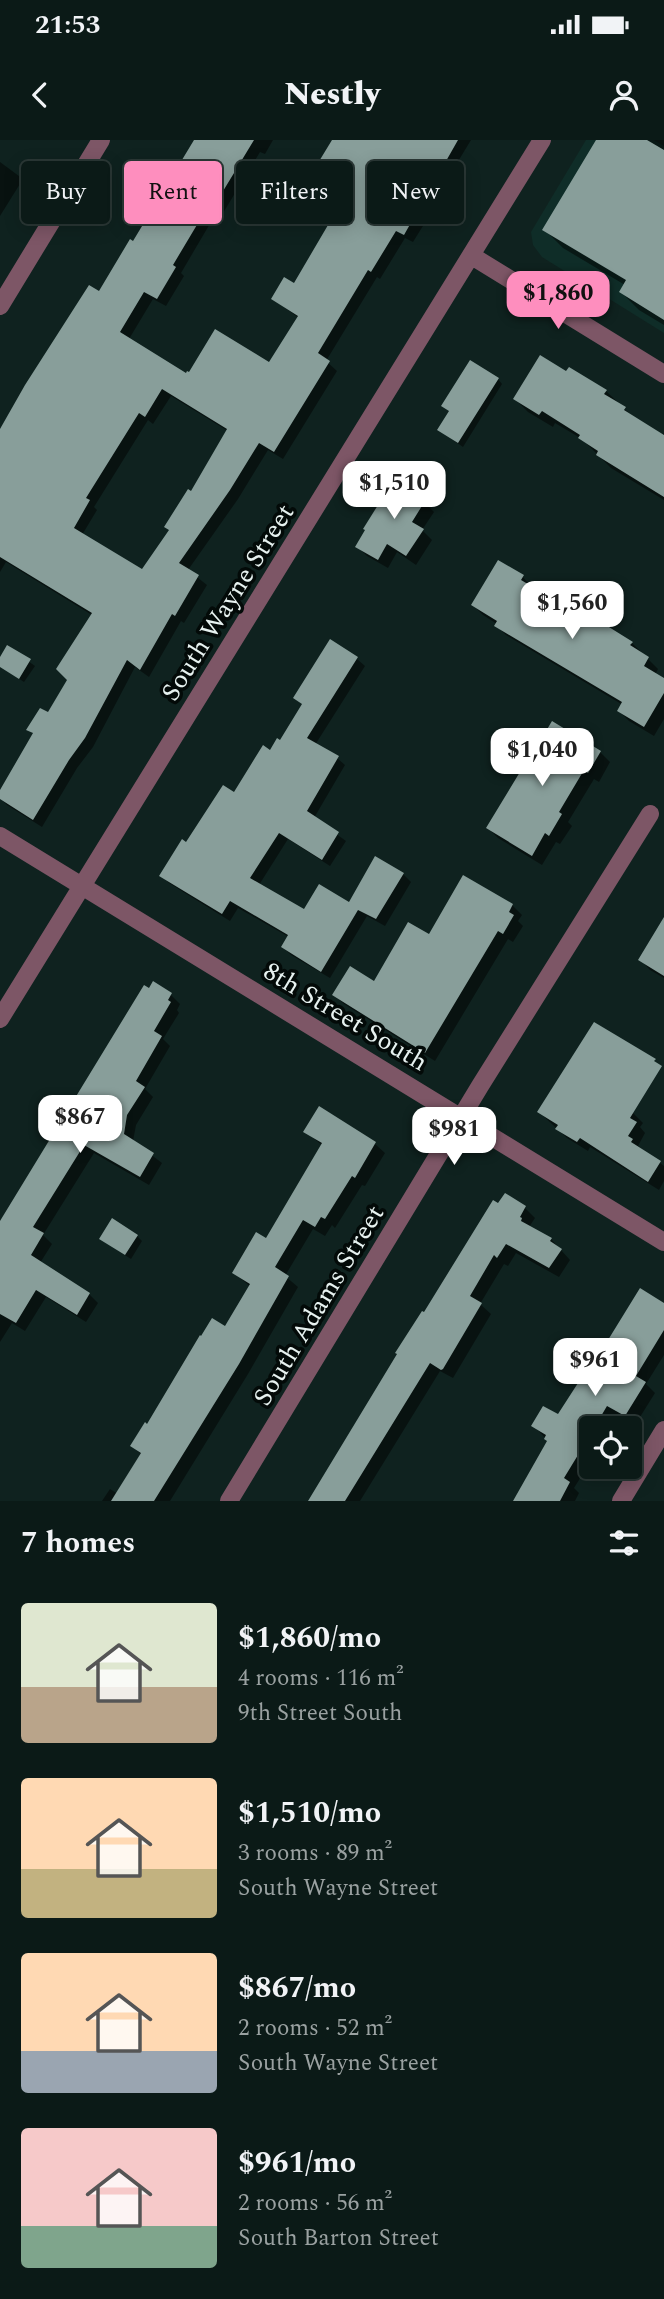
<!DOCTYPE html>
<html lang="en">
<head>
<meta charset="utf-8">
<style>
  :root { --surface:#0b1a17; --page:#142320; --text:#f1f3f6; --muted:#9aa1a1; --line:#2b3836; --accent:#fe8ebe }
  body { margin:0; font-family:Spectral,serif; background:var(--page); color:var(--text); height:100vh; display:flex; flex-direction:column; font-size:26px; white-space:nowrap }
  * { box-sizing:border-box; margin:0 }
  p { font-size:23px; color:var(--muted) }
  .icon { flex:none; width:38px; height:38px; fill:none; stroke:currentColor; stroke-width:2; stroke-linecap:round; stroke-linejoin:round }
  .map { position:relative; height:1361px; overflow:hidden }
  .drawer { display:flex; flex-direction:column; background:var(--surface); flex:1 }
  .drawer>* { flex:none }
  .hud { position:absolute; left:21px; top:21px; width:623px; height:63px; display:flex; gap:14px }
  .controls { position:absolute; left:579px; top:1276px; display:grid; gap:14px }
  .controls a { display:grid; place-items:center; width:63px; height:63px; border-radius:7px; background:var(--surface); box-shadow:0 4px 18px #0003,0 0 0 2px var(--line); font-size:35px }
  .price { position:absolute; translate:-50% -60px; padding:0 16px; border-radius:14px; background:#fff; color:#222; font-size:23px; line-height:46px; filter:drop-shadow(0 2px 4px #0008) }
  .price::after { content:''; position:absolute; left:50%; top:42px; width:21px; height:16px; margin-left:-10px; background:inherit; clip-path:polygon(0 0,100% 0,50% 100%) }
  .price.on { background:var(--accent); color:#111 }
  ul { padding:0; list-style:none }
  li { display:flex; align-items:center; gap:21px; height:175px; padding:0 21px }
  li span { display:grid; place-items:center; flex:none; width:196px; height:140px; border-radius:7px; color:#555 }
  li>.icon { margin-inline-start:auto }
  span .icon { width:84px; height:84px; fill:#fffc; stroke-width:1 }
  li b { font-size:30px }
  h2 { display:flex; justify-content:space-between; align-items:center; height:84px; padding:0 21px; font-size:30px }
  .tag { padding:0 24px; border-radius:7px; background:var(--surface); box-shadow:0 4px 18px #0003,0 0 0 2px var(--line); font-size:24px; line-height:63px }
  .tag.on { background:var(--accent); color:#111 }
  .status { display:flex; justify-content:space-between; align-items:center; height:49px; padding:0 35px; background:var(--surface); direction:ltr }
  .status svg { height:19px; fill:currentColor }
  header { display:flex; justify-content:space-between; align-items:center; height:91px; padding:0 21px; background:var(--surface); font-size:32px; font-weight:800 }
  .map>svg:first-child { display:block }
  .built { fill:#0f2d28 }
  .shadow { fill:#0007; fill-rule:evenodd }
  .building { fill:#889e9a; fill-rule:evenodd }
  .lines { fill:none; stroke-linecap:round; stroke-linejoin:round }
  .minor { stroke:#7d5666; stroke-width:18 }
  .labels { text-anchor:middle; stroke-width:7; stroke-linejoin:round; paint-order:stroke }
  .street-label { font-size:26px; fill:#e7f2f0; stroke:#030a08 }
</style>
</head>
<body>
<div class="status"><b>21:53</b><svg viewBox="0 0 49 12"><path d="M0 12V9h3v3zM5 12V6h3v6zM10 12V3h3v9zM15 12V0h3v12zM26 1h20v11H26zM47 4h2v5h-2z"/></svg></div>
<header><svg class="icon" aria-label="back" viewBox="0 0 24 24"><path d="M15 5l-7 7 7 7"/></svg>Nestly<svg class="icon" aria-label="person" viewBox="0 0 24 24"><circle cx="12" cy="8" r="4"/><path d="M4 21q1-7 8-7t8 7"/></svg></header>
<div class="map">
<svg width="664" height="1361" viewBox="0 0 664 1361">
  <rect width="100%" height="100%" fill="#0f221f"/>
  <!-- built -->
  <path class="built" d="M 586,0 L 654,0 L 664,6 L 664,193 L 542,117 L 533,105 L 531,92 Z"/>
  <!-- shadow -->
  <path class="shadow" d="M 196,0 L 273,0 L 265,14 L 260,12 L 223,73 L 218,70 L 181,133 L 184,136 L 166,166 L 153,159 L 129,199 L 186,235 L 270,225 L 299,178 L 273,159 L 294,145 L 339,70 L 314,54 L 306,46 L 334,0 L 471,0 L 431,66 L 434,68 L 413,102 L 405,98 L 380,139 L 377,137 L 326,221 L 337,231 L 283,319 L 268,310 L 238,359 L 188,430 L 207,445 L 184,483 L 181,481 L 149,537 L 135,527 L 93,607 L 77,628 L 42,687 L 7,665 L 0,658 L 0,653 L 34,595 L 29,589 L 48,574 L 69,540 L 92,475 L 6,422 L 0,432 L 0,290 L 134,103 ZM 171,256 L 228,291 L 171,391 L 143,432 L 82,395 L 97,370 L 94,367 L 148,280 L 153,284 Z
    M 599,0 L 664,0 L 664,185 L 639,170 L 621,152 L 625,145 L 563,108 L 544,89 Z
    M 0,22 L 23,39 L 0,76 Z
    M 567,234 L 606,251 L 637,281 L 662,296 L 664,293 L 664,360 L 611,328 L 582,299 L 555,283 L 553,287 L 528,272 L 515,259 Z
    M 498,239 L 502,244 L 463,307 L 439,290 Z
    M 403,338 L 421,350 L 431,359 L 427,365 L 434,372 L 422,390 L 432,400 L 416,425 L 397,412 L 388,428 L 367,416 L 358,407 Z
    M 523,437 L 532,448 L 632,503 L 658,529 L 655,535 L 664,540 L 664,579 L 654,596 L 629,581 L 619,571 L 623,565 L 506,495 L 496,485 L 497,484 L 483,475 L 473,465 Z
    M 331,502 L 357,519 L 365,526 L 315,605 L 337,618 L 345,625 L 314,678 L 346,701 L 330,726 L 288,699 L 259,745 L 305,772 L 349,765 L 403,734 L 411,742 L 385,786 L 367,776 L 330,838 L 291,815 L 283,807 L 289,797 L 238,768 L 230,781 L 169,743 L 161,735 L 187,704 L 281,603 L 303,565 L 295,558 Z
    M 8,507 L 35,526 L 24,542 L 0,526 L 0,520 Z
    M 600,612 L 610,622 L 599,642 L 594,639 L 568,682 L 572,686 L 560,704 L 556,702 L 542,725 L 498,698 L 488,688 Z
    M 512,765 L 522,775 L 518,781 L 523,786 L 513,802 L 508,799 L 435,921 L 344,864 L 334,855 L 375,844 L 430,796 Z
    M 664,780 L 664,838 L 650,830 L 640,819 Z
    M 153,844 L 171,855 L 180,864 L 177,870 L 179,873 L 163,899 L 170,906 L 145,949 L 153,957 L 136,985 L 133,1001 L 162,1023 L 149,1045 L 94,1013 L 43,1095 L 52,1104 L 40,1123 L 89,1154 L 98,1163 L 86,1182 L 46,1157 L 25,1191 L 12,1183 L 0,1202 L 0,1084 Z
    M 320,969 L 375,1004 L 385,1013 L 365,1046 L 362,1045 L 335,1088 L 332,1085 L 325,1096 L 313,1089 L 285,1136 L 298,1147 L 248,1234 L 170,1361 L 102,1361 L 110,1349 L 118,1354 L 142,1315 L 132,1306 L 225,1188 L 251,1147 L 234,1133 L 266,1100 L 323,1006 L 305,991 Z
    M 539,972 L 633,973 L 643,983 L 640,987 L 645,993 L 638,1006 L 664,1026 L 664,1041 L 659,1050 L 590,1007 L 588,1011 L 567,998 Z
    M 505,1055 L 525,1068 L 535,1078 L 529,1087 L 551,1099 L 570,1120 L 559,1137 L 516,1113 L 508,1126 L 504,1124 L 480,1164 L 491,1174 L 453,1238 L 440,1231 L 360,1361 L 310,1361 L 399,1214 Z
    M 137,1096 L 142,1101 L 131,1119 L 106,1103 Z
    M 664,1165 L 664,1215 L 646,1244 L 655,1253 L 635,1285 L 618,1274 L 609,1288 L 592,1288 L 592,1319 L 574,1348 L 579,1353 L 575,1361 L 515,1361 L 549,1302 L 534,1286 L 558,1277 Z"/>
  <!-- building -->
  <path class="building" d="M 194,0 L 254,0 L 214,66 L 210,63 L 173,125 L 176,127 L 157,159 L 144,152 L 120,192 L 186,233 L 187,231 L 189,232 L 215,189 L 269,222 L 298,176 L 271,159 L 284,137 L 294,143 L 338,68 L 304,46 L 332,0 L 458,0 L 404,95 L 396,91 L 371,132 L 368,130 L 318,213 L 330,221 L 274,312 L 259,303 L 230,350 L 179,423 L 199,435 L 175,476 L 172,474 L 140,530 L 127,520 L 85,598 L 69,620 L 33,680 L 0,659 L 0,650 L 33,593 L 26,590 L 40,568 L 48,572 L 67,540 L 56,529 L 92,473 L 0,417 L 0,289 L 25,245 L 89,145 L 99,151 L 130,99 L 133,101 ZM 162,249 L 227,289 L 191,351 L 188,349 L 164,387 L 169,390 L 142,429 L 74,388 L 90,360 L 86,358 L 139,273 L 145,277 Z
    M 596,0 L 647,0 L 664,10 L 664,180 L 619,152 L 626,140 L 542,90 Z
    M 540,215 L 566,231 L 569,227 L 607,250 L 604,254 L 626,267 L 624,270 L 664,295 L 664,357 L 596,315 L 598,311 L 578,298 L 580,295 L 542,271 L 539,275 L 513,259 Z
    M 470,220 L 499,238 L 458,303 L 437,290 L 449,271 L 441,266 Z
    M 402,336 L 422,348 L 418,356 L 425,361 L 412,382 L 424,389 L 406,416 L 387,404 L 378,420 L 355,407 L 365,390 L 363,389 L 393,341 L 398,344 Z
    M 498,420 L 524,435 L 521,440 L 560,463 L 563,459 L 588,474 L 633,502 L 630,505 L 649,517 L 644,526 L 664,538 L 664,553 L 644,587 L 617,571 L 622,562 L 494,486 L 497,481 L 471,465 Z
    M 330,499 L 358,517 L 307,598 L 339,616 L 307,671 L 339,692 L 322,720 L 279,693 L 250,738 L 304,769 L 319,744 L 349,762 L 375,716 L 404,733 L 376,779 L 358,770 L 321,832 L 281,807 L 288,795 L 230,761 L 222,774 L 159,736 L 182,699 L 186,702 L 223,645 L 234,652 L 263,605 L 270,610 L 277,598 L 280,600 L 302,564 L 293,558 Z
    M 7,505 L 31,519 L 19,539 L 0,527 L 0,517 Z
    M 552,581 L 601,611 L 588,633 L 584,630 L 559,672 L 562,674 L 549,696 L 545,693 L 532,716 L 486,688 L 526,622 L 521,619 L 533,600 L 539,603 Z
    M 463,735 L 513,764 L 509,772 L 514,775 L 503,794 L 498,791 L 425,913 L 332,855 L 350,826 L 374,841 L 408,782 L 429,794 Z
    M 664,777 L 664,836 L 638,820 Z
    M 153,841 L 172,853 L 168,860 L 171,862 L 154,891 L 162,896 L 136,941 L 145,947 L 127,975 L 124,994 L 154,1013 L 140,1037 L 84,1005 L 33,1087 L 44,1093 L 31,1115 L 90,1153 L 77,1175 L 36,1150 L 16,1183 L 0,1174 L 0,1081 L 144,845 L 149,848 Z
    M 594,882 L 656,919 L 654,921 L 662,926 L 630,978 L 637,982 L 628,996 L 633,999 L 631,1002 L 661,1021 L 648,1042 L 580,998 L 577,1002 L 555,989 L 558,985 L 537,972 Z
    M 319,966 L 376,1002 L 355,1038 L 352,1036 L 325,1079 L 321,1077 L 315,1087 L 303,1080 L 275,1127 L 289,1136 L 239,1224 L 154,1361 L 111,1361 L 141,1313 L 130,1306 L 145,1282 L 147,1284 L 200,1195 L 201,1196 L 212,1178 L 225,1186 L 250,1144 L 232,1133 L 256,1092 L 266,1098 L 322,1003 L 303,992 Z
    M 505,1053 L 526,1066 L 520,1077 L 522,1078 L 521,1081 L 552,1098 L 550,1101 L 562,1109 L 549,1128 L 506,1104 L 497,1118 L 494,1115 L 470,1156 L 482,1163 L 443,1229 L 441,1230 L 430,1223 L 345,1361 L 308,1361 L 397,1214 L 395,1213 L 422,1171 L 424,1172 L 493,1060 L 498,1063 Z
    M 112,1078 L 138,1095 L 125,1115 L 99,1099 Z
    M 640,1148 L 664,1163 L 664,1190 L 636,1236 L 646,1242 L 625,1276 L 607,1266 L 594,1288 L 592,1288 L 592,1292 L 564,1338 L 570,1342 L 560,1361 L 513,1361 L 547,1301 L 544,1299 L 546,1295 L 531,1286 L 543,1266 L 558,1274 L 598,1212 L 600,1213 Z"/>
  <g class="lines">
    <!-- minor -->
    <path class="minor" d="M 472,116 L 664,234
      M 0,166 L 101,0
      M 0,696 L 664,1102
      M 0,879 L 542,0
      M 229,1361 L 480,946 L 650,674
      M 621,1361 L 664,1290"/>
  </g>
  <g class="labels">
    <!-- street labels -->
    <g class="street-label">
      <text transform="translate(227 462) rotate(-58)" y="9">South Wayne Street</text>
      <text transform="translate(346 876) rotate(31)" y="9">8th Street South</text>
      <text transform="translate(318 1165) rotate(-59)" y="9">South Adams Street</text>
    </g>
  </g>
</svg>
<div class="controls">
<a><svg class="icon" aria-label="locate" viewBox="0 0 24 24"><circle cx="12" cy="12" r="6"/><path d="M12 2v4M12 18v4M2 12h4M18 12h4"/></svg></a>
</div>
<b class="price on" style="left:558px;top:191px">$1,860</b>
<b class="price" style="left:394px;top:381px">$1,510</b>
<b class="price" style="left:572px;top:501px">$1,560</b>
<b class="price" style="left:542px;top:648px">$1,040</b>
<b class="price" style="left:80px;top:1015px">$867</b>
<b class="price" style="left:454px;top:1027px">$981</b>
<b class="price" style="left:595px;top:1258px">$961</b>
<div class="hud">
<a class="tag">Buy</a>
<a class="tag on">Rent</a>
<a class="tag">Filters</a>
<a class="tag">New</a>
</div>
</div>
<section class="drawer">
<h2>7 homes<svg class="icon" aria-label="filters" viewBox="0 0 24 24"><path d="M4 7h16M4 17h16"/><circle cx="9" cy="7" r="2"/><circle cx="15" cy="17" r="2"/></svg></h2>
<ul>
<li><span style="background:linear-gradient(#dfe7d0 60%,#b9a48a 0)"><svg class="icon" aria-label="home" viewBox="0 0 24 24"><path d="M3 11l9-7 9 7M6 9v11h12V9"/></svg></span><div><b>$1,860/mo</b><p>4 rooms · 116 m²</p><p>9th Street South</p></div></li>
<li><span style="background:linear-gradient(#ffd9b3 65%,#c2b280 0)"><svg class="icon" aria-label="home" viewBox="0 0 24 24"><path d="M3 11l9-7 9 7M6 9v11h12V9"/></svg></span><div><b>$1,510/mo</b><p>3 rooms · 89 m²</p><p>South Wayne Street</p></div></li>
<li><span style="background:linear-gradient(#ffd9b3 70%,#9aa5b1 0)"><svg class="icon" aria-label="home" viewBox="0 0 24 24"><path d="M3 11l9-7 9 7M6 9v11h12V9"/></svg></span><div><b>$867/mo</b><p>2 rooms · 52 m²</p><p>South Wayne Street</p></div></li>
<li><span style="background:linear-gradient(#f6c9c9 70%,#7fa58c 0)"><svg class="icon" aria-label="home" viewBox="0 0 24 24"><path d="M3 11l9-7 9 7M6 9v11h12V9"/></svg></span><div><b>$961/mo</b><p>2 rooms · 56 m²</p><p>South Barton Street</p></div></li>
</ul>
</section>
</body>
</html>
